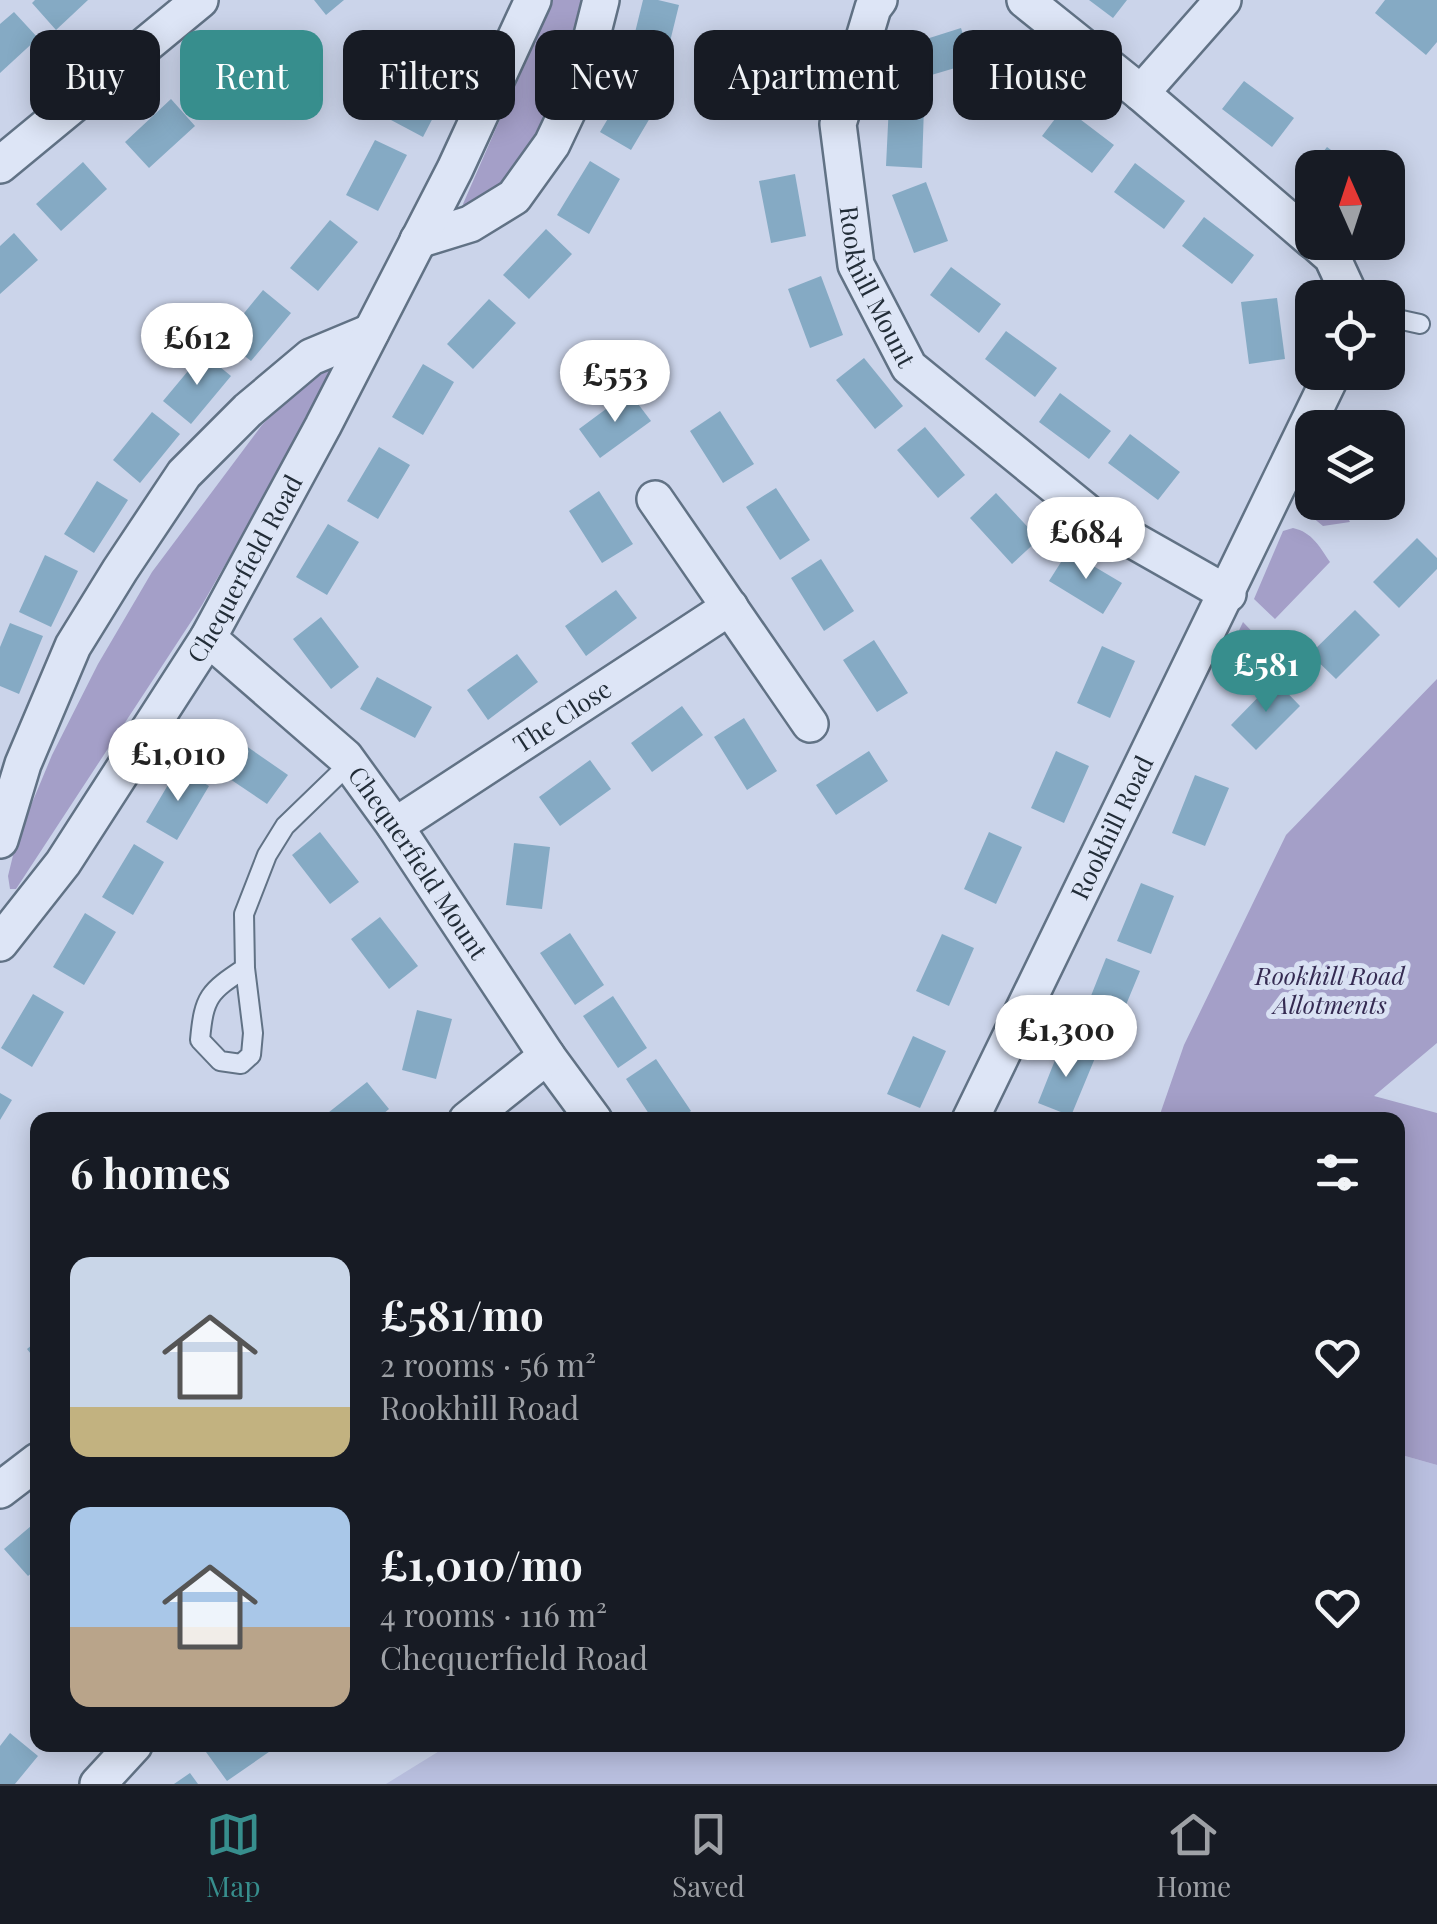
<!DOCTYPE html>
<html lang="en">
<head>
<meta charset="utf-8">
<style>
  :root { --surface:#171b24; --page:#242831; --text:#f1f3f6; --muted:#9ea1a6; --line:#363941; --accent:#378e8d }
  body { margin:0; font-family:"Playfair Display",serif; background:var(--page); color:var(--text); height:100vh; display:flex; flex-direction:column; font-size:38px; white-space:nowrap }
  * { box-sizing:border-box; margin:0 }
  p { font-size:32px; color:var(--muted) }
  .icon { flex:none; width:55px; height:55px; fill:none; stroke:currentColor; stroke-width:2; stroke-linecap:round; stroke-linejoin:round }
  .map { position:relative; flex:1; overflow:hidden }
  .sheet { position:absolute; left:30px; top:1112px; width:1375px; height:640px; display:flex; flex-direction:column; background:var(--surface); border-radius:20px; box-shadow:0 5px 25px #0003 }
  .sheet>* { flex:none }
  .hud { position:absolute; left:30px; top:30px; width:1378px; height:90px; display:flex; gap:20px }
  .needle { width:65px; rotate:357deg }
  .fabs { position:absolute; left:1295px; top:150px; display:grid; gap:20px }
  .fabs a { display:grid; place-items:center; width:110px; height:110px; border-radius:20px; background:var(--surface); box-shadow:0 5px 25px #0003; font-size:50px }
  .price { position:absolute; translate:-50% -85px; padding:0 22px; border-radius:35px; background:#fff; color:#222; font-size:32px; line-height:65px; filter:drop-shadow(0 2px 5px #0008) }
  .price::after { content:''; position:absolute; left:50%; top:60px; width:30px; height:22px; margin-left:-15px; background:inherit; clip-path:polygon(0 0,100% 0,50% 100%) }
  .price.on { background:var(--accent); color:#fff }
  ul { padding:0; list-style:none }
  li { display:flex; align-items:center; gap:30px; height:250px; padding:0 40px }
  li span { display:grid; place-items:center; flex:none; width:280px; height:200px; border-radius:20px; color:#555 }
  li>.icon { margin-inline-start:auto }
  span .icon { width:120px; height:120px; fill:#fffc; stroke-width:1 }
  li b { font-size:42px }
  h2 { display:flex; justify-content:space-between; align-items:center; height:120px; padding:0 40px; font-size:42px }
  .tag { padding:0 35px; border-radius:20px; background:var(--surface); box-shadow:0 5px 25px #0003; font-size:35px; line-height:90px }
  .tag.on { background:var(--accent); color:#fff }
  .tabs { display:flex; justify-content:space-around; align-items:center; height:140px; border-top:2px solid var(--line); background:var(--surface); font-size:28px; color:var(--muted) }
  .tabs a { display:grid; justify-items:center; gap:5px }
  .tabs .on { color:var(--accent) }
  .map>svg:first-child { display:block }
  .farmland { fill:#b9bfdf }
  .green { fill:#a49fc8 }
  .building { fill:#85aac4 }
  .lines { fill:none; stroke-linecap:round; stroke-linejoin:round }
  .lane-casing { stroke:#617285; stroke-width:22 }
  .street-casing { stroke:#617285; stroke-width:40 }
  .lane { stroke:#dde5f6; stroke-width:18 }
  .street { stroke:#dde5f6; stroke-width:35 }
  .labels { text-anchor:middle; stroke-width:10; stroke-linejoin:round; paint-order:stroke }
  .street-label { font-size:25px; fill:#222d38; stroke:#d9e1f3 }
  .park-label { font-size:25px; font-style:italic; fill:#352b52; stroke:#d9e1f3 }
</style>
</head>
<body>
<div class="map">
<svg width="1437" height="1784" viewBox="0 0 1437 1784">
  <rect width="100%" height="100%" fill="#cbd4ea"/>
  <!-- farmland -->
  <path class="farmland" d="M 1398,1454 L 1437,1465 L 1437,1784 L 386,1784 L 449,1745 L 1398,1745 Z"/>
  <!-- green -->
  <path class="green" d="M 552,0 L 593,0 C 577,45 562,100 537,140 C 521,167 496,189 472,210 L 465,208 L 463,204 Z
    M 347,352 L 202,605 L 16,889 L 10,889 L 8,876 L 17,839 L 52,755 L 98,664 L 152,572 L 262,425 L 316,369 Z
    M 1312,483 L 1312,502 L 1340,503 L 1350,522 L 1323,526 L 1295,503 Z
    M 1293,528 C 1312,532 1320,547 1330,562 L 1275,619 L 1254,599 L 1283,531 Z
    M 1243,622 L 1258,638 L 1216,679 Z
    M 1437,679 L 1437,1043 L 1374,1096 L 1437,1113 L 1437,1465 L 1398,1454 L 1398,1120 L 1158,1120 L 1184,1045 L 1286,835 Z"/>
  <!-- building -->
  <path class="building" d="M 35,0 L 88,0 L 56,30 L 32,3 Z
    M 314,0 L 344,0 L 326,15 Z
    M 643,0 L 658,0 L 679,5 L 664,66 L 629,57 Z
    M 1089,0 L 1127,0 L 1113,18 Z
    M 1385,0 L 1437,0 L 1437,42 L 1426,55 L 1375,13 Z
    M 14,12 L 38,38 L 0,73 L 0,24 Z
    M 961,28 L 972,63 L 911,81 L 901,47 Z
    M 248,35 L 272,62 L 226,104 L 202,78 Z
    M 765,46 L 800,52 L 791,113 L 755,108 Z
    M 1006,50 L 1056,88 L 1034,117 L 984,79 Z
    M 420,65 L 452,81 L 423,137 L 391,120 Z
    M 632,78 L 663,96 L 631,150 L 600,132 Z
    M 1244,81 L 1294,118 L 1272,147 L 1222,109 Z
    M 171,99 L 195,126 L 149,168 L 125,142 Z
    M 889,104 L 924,106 L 922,168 L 886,166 Z
    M 1064,107 L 1114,145 L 1092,173 L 1042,136 Z
    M 375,140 L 407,155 L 378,211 L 346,195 Z
    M 1327,147 L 1355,168 L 1312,168 L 1312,180 L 1305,175 Z
    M 590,161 L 620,179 L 589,234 L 557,215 Z
    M 83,162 L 107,189 L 61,231 L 36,204 Z
    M 1135,163 L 1185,201 L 1164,229 L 1114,192 Z
    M 795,174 L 806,236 L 771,243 L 759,181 Z
    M 926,182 L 948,241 L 914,253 L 892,195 Z
    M 1204,217 L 1254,255 L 1232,284 L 1182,246 Z
    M 330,220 L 358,242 L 318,291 L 290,268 Z
    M 546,229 L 572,254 L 529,299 L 503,275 Z
    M 14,233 L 38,260 L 0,294 L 0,246 Z
    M 951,267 L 1001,304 L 979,333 L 930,295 Z
    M 821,276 L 843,335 L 810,348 L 788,289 Z
    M 263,290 L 291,313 L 251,361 L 223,339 Z
    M 1277,298 L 1285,359 L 1249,364 L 1241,302 Z
    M 489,299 L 516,323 L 473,369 L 447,344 Z
    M 1006,331 L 1057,368 L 1035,397 L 985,359 Z
    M 203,353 L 231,376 L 191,424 L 163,401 Z
    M 864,358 L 903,406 L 875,429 L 836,380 Z
    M 423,364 L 454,382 L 423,435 L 392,417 Z
    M 629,392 L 651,421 L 600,458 L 579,429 Z
    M 1060,393 L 1111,431 L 1089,459 L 1039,422 Z
    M 720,411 L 754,464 L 723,483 L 690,431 Z
    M 152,412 L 180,434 L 140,483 L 113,460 Z
    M 925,427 L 965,475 L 938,498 L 897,450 Z
    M 1130,434 L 1180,472 L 1158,500 L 1108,463 Z
    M 379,447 L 410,465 L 378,519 L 347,501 Z
    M 97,481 L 128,500 L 94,553 L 64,534 Z
    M 776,488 L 810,540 L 780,560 L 746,507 Z
    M 599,491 L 633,544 L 602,563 L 569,511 Z
    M 996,493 L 1039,539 L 1012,564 L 970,518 Z
    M 328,524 L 359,542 L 327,595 L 296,577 Z
    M 1417,538 L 1437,558 L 1437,569 L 1399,608 L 1373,582 Z
    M 1068,551 L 1122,583 L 1103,614 L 1049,581 Z
    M 45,555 L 78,571 L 51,627 L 19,612 Z
    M 821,559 L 854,611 L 824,631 L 791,578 Z
    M 616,590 L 637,618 L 586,656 L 565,626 Z
    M 1355,610 L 1380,635 L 1336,679 L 1310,654 Z
    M 321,617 L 359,667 L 331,689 L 293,639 Z
    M 10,623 L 43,636 L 19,694 L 0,686 L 0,647 Z
    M 874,640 L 908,693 L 877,712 L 843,660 Z
    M 1102,646 L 1135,661 L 1110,718 L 1077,703 Z
    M 517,654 L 538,682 L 488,720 L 467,690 Z
    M 377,677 L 432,707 L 415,738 L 360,709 Z
    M 1275,680 L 1300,706 L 1256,750 L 1231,725 Z
    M 682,706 L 703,735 L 652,772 L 631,743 Z
    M 744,718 L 777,771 L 747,790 L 714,737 Z
    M 236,739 L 288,775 L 267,804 L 215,769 Z
    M 869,751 L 888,781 L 836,815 L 816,785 Z
    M 1056,751 L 1089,766 L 1064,823 L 1031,808 Z
    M 590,760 L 611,789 L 560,826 L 539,797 Z
    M 178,768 L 209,786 L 177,840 L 146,822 Z
    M 1195,775 L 1229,788 L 1205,846 L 1172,833 Z
    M 320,832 L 359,882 L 330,904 L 292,855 Z
    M 989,832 L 1022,847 L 996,904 L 964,889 Z
    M 514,843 L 550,847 L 542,909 L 506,905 Z
    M 134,844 L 164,862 L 133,915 L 102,897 Z
    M 1141,883 L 1174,896 L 1151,954 L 1117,941 Z
    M 85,913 L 116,932 L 84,985 L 53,967 Z
    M 380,917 L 418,966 L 389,989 L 351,939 Z
    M 570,933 L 604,985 L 575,1005 L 540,953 Z
    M 942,934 L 974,948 L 949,1006 L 916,991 Z
    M 1106,958 L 1140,971 L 1116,1029 L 1083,1016 Z
    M 33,994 L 64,1012 L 32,1067 L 1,1048 Z
    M 613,996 L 647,1048 L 618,1068 L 583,1016 Z
    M 417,1010 L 452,1019 L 436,1079 L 402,1070 Z
    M 913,1036 L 946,1051 L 920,1108 L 887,1094 Z
    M 1061,1045 L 1095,1058 L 1071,1116 L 1038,1103 Z
    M 656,1059 L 691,1111 L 678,1120 L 653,1120 L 626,1079 Z
    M 367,1082 L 389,1109 L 376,1120 L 319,1120 Z
    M 0,1093 L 12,1100 L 0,1120 Z
    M 38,1340 L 38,1363 L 27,1349 Z
    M 38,1520 L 38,1568 L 28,1576 L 4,1549 Z
    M 10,1733 L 38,1756 L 15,1784 L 0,1784 L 0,1746 Z
    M 217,1745 L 279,1745 L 227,1781 L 206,1752 Z
    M 190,1773 L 198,1784 L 174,1784 Z"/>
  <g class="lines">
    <defs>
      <path id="lane" d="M 1388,317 L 1420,324
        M 245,968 C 209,992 204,996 200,1040 L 220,1061 L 241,1064 L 251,1055 L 253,1033 L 245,968 L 244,914 L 267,855 L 285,826 L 349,764"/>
      <g id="street">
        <path id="s1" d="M 879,0 L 873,8 L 838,124 L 856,265 L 909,367 L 1094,518 L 1228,594"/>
        <path d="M 1025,0 L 1141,93 L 1312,240"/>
        <path d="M 1141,93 L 1223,0"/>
        <path d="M 0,165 L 200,0"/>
        <path d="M 418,240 L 470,224 L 514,197 L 552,144 L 579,87 L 601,0"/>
        <path d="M 1315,242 L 1332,257 L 1351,298"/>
        <path d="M 655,499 L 810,724"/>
        <path id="s2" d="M 208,638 L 345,757 L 395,826 L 547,1056 L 594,1120"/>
        <path id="s3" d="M 395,826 L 730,607"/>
        <path d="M 0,840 L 23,764 L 73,646 L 120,570 L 184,474 L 248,410 L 311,357 L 371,332"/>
        <path id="s4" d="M 0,943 L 63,863 L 208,638 L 323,426 L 455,169 L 533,0"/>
        <path d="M 467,1120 L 547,1056"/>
        <path id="s5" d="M 970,1120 L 1333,372"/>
        <path d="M 0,1490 L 38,1461"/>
        <path d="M 98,1784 L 134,1745"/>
      </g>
    </defs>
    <!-- lane casing -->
    <use href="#lane" class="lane-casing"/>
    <!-- street casing -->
    <use href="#street" class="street-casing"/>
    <!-- lane -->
    <use href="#lane" class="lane"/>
    <!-- street -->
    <use href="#street" class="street"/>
  </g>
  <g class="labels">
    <!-- street labels -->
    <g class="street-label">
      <text dy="9" stroke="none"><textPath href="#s1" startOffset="300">Rookhill Mount</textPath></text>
      <text dy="9" stroke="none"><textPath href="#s4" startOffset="448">Chequerfield Road</textPath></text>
      <text dy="9" stroke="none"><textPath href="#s3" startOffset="200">The Close</textPath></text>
      <text dy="9" stroke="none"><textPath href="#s5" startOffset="325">Rookhill Road</textPath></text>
      <text dy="9" stroke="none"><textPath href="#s2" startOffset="310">Chequerfield Mount</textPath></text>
    </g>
    <!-- park labels -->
    <g class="park-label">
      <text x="1330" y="985">Rookhill Road<tspan x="1330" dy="29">Allotments</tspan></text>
    </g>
  </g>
</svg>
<div class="fabs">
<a><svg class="needle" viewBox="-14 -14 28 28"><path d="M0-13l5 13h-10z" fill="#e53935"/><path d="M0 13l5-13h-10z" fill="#9ea1a6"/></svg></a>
<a><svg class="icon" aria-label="locate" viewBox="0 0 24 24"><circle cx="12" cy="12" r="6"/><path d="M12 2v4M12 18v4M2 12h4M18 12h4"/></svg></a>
<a><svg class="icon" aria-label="layers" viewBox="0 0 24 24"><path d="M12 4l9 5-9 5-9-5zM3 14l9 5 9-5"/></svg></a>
</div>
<b class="price" style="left:197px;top:388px">£612</b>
<b class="price" style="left:615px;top:425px">£553</b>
<b class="price" style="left:1086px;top:582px">£684</b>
<b class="price on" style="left:1266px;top:715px">£581</b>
<b class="price" style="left:178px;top:804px">£1,010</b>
<b class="price" style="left:1066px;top:1080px">£1,300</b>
<div class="hud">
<a class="tag">Buy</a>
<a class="tag on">Rent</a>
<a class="tag">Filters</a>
<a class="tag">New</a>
<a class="tag">Apartment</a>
<a class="tag">House</a>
</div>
<section class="sheet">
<h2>6 homes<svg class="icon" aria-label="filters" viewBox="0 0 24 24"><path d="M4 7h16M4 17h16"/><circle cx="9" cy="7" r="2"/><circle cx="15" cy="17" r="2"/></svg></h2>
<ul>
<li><span style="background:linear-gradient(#c9d6e8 75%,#c2b280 0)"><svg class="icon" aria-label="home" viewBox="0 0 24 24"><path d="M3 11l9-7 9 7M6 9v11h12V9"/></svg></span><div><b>£581/mo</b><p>2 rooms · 56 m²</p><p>Rookhill Road</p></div><svg class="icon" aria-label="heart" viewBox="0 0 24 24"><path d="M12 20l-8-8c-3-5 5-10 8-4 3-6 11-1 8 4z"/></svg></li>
<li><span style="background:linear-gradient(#a9c7e8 60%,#b9a48a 0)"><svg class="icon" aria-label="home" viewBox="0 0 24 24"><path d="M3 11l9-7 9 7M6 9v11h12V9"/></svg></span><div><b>£1,010/mo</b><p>4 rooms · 116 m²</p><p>Chequerfield Road</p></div><svg class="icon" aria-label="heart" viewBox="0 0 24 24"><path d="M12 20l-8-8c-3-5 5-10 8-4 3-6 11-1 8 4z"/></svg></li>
</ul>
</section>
</div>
<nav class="tabs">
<a class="on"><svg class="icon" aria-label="map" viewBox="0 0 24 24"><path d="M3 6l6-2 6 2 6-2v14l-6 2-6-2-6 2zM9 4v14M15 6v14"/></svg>Map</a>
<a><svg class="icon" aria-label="saved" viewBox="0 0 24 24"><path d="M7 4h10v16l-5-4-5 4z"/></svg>Saved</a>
<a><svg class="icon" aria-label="home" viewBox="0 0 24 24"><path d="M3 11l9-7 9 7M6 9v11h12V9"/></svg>Home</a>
</nav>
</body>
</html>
